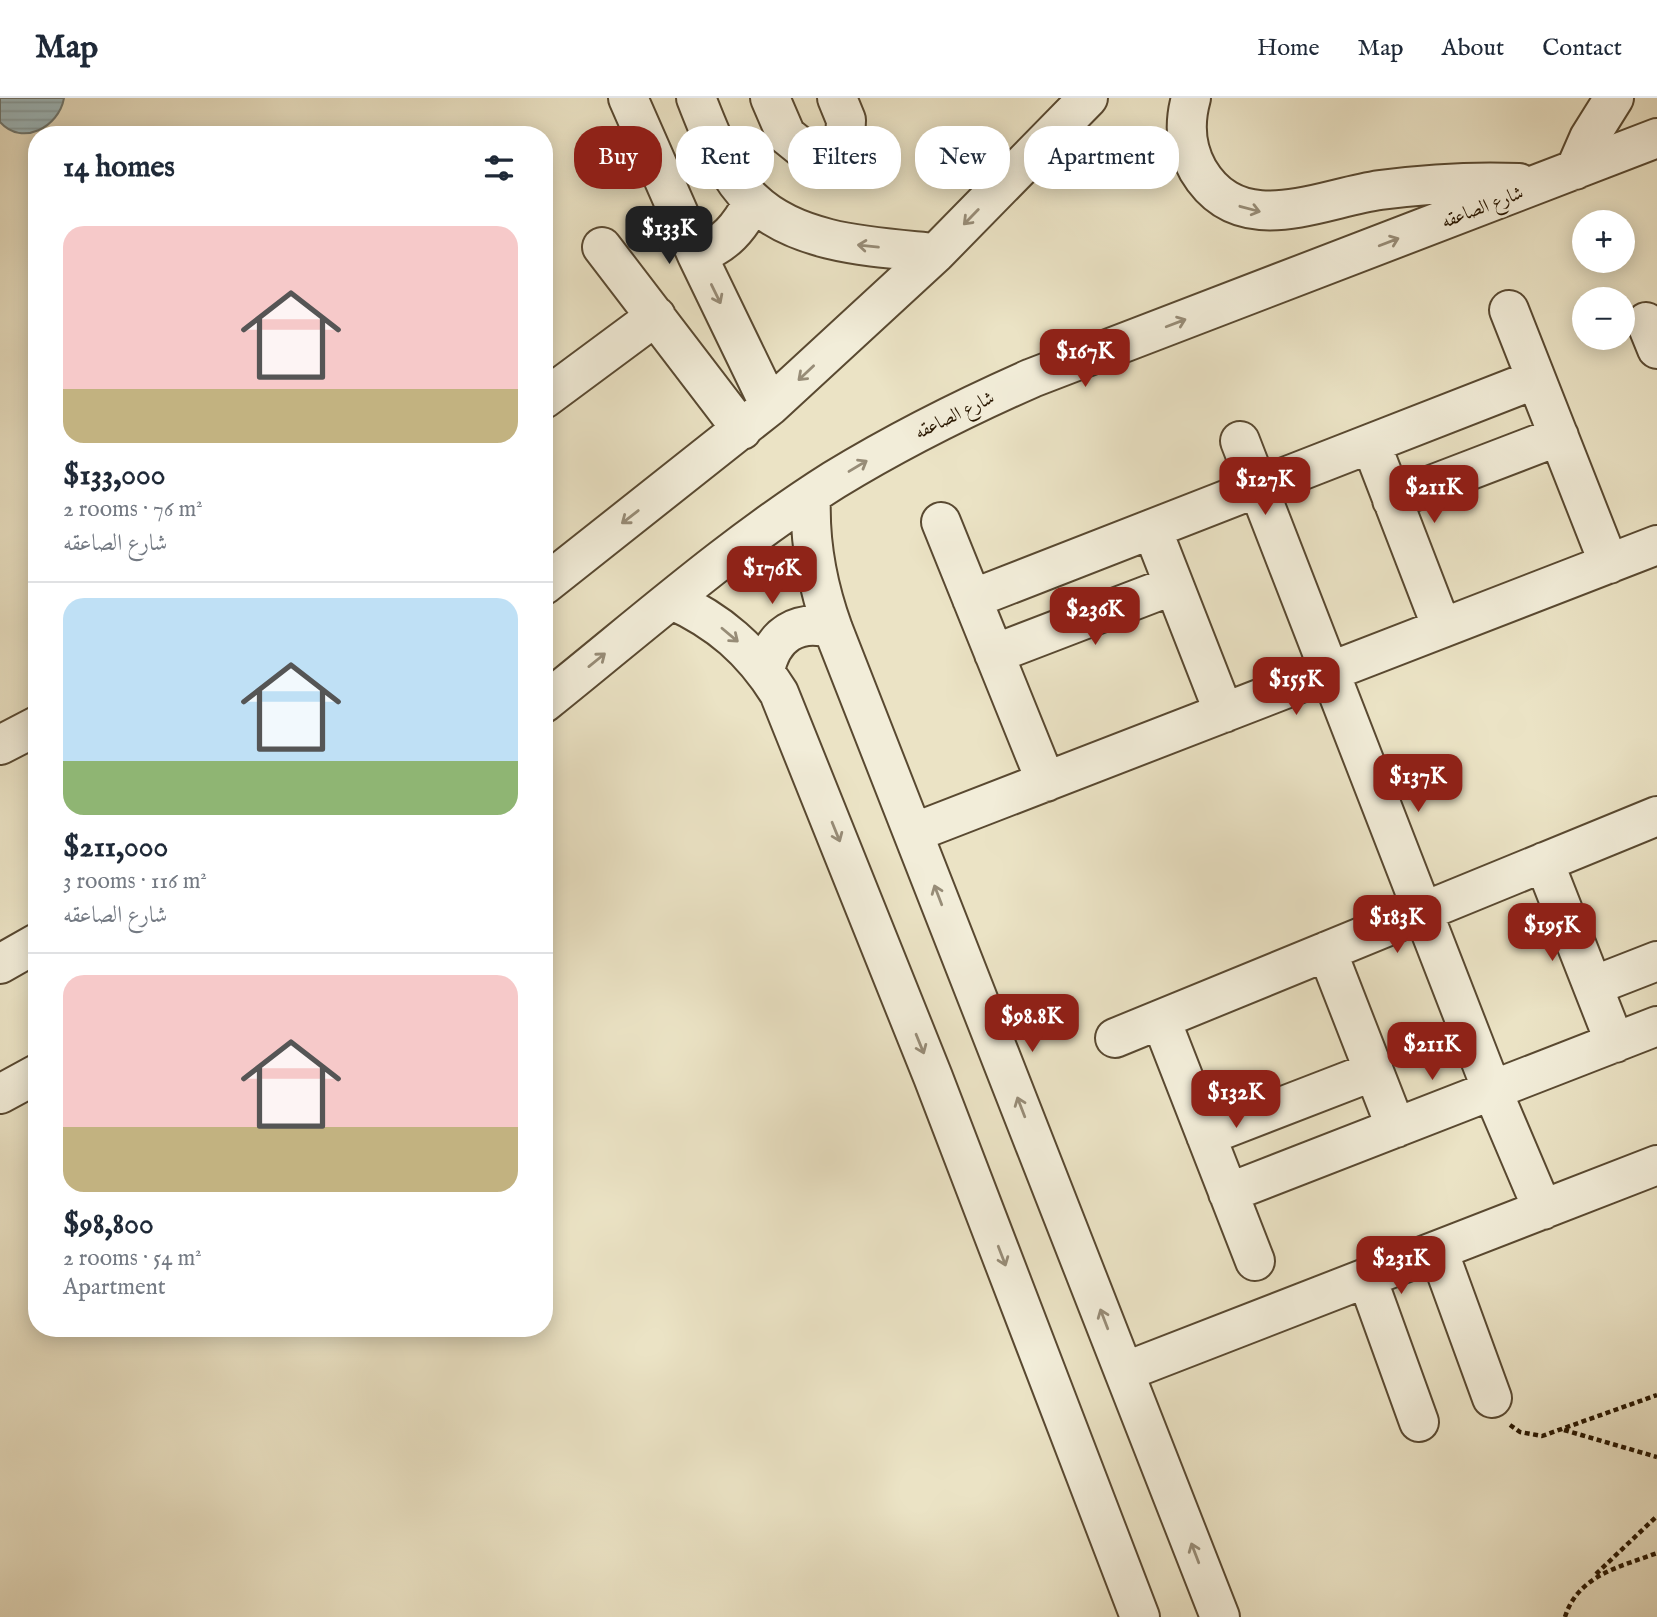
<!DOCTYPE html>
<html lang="en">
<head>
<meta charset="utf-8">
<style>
  :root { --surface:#fff; --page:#f2f2f3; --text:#1f2937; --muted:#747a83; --line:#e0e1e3; --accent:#8f2418 }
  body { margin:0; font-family:"IM FELL English",Amiri,serif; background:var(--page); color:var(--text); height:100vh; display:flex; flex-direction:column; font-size:26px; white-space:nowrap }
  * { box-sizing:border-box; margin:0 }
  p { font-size:23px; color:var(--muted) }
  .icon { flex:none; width:38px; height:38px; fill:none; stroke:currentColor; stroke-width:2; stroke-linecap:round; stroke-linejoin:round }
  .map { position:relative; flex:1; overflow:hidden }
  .drawer { position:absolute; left:28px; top:28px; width:525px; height:1211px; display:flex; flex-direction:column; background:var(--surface); border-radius:28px; box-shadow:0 4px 18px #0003 }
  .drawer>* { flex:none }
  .hud { position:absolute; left:574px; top:28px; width:665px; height:63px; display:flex; gap:14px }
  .fabs { position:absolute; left:1572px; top:112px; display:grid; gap:14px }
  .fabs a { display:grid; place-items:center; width:63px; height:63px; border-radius:50%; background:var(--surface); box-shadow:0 4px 18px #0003; font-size:35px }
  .price { position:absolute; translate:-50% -60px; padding:0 16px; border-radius:14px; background:var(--accent); color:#fff; font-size:23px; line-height:46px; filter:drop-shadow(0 2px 4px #0008) }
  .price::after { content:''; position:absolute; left:50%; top:42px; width:21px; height:16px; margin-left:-10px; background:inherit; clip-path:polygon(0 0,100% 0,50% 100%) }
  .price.current { background:#222; color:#fff }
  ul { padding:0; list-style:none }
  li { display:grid; align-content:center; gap:14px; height:371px; padding:0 35px }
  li+li { border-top:2px solid var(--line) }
  li span { display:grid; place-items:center; height:217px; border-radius:21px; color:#555 }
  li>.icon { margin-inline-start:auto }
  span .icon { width:126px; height:126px; fill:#fffc; stroke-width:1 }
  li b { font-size:30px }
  h2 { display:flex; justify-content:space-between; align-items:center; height:84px; padding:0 35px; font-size:30px }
  .chip { padding:0 24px; border-radius:28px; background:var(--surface); box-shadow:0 4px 18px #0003; font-size:24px; line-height:63px }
  .chip.current { background:var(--accent); color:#fff }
  header { display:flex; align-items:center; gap:42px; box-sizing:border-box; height:98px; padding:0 35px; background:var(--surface); border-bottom:2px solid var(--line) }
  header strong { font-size:33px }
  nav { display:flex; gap:38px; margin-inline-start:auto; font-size:24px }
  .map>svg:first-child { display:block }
  .water { fill:url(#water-rules); stroke:#6f7973; stroke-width:2 }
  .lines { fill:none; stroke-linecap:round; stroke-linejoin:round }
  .minor-casing { stroke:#594931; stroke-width:42 }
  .path { stroke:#281600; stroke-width:4.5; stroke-dasharray:5 3.5; stroke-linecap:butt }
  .minor { stroke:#f2edd9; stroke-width:38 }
  .oneway { stroke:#978c77 }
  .labels { text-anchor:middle; stroke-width:5; stroke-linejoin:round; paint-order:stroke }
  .street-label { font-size:19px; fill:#281600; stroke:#f2edd9 }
</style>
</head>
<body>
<header>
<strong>Map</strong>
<nav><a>Home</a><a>Map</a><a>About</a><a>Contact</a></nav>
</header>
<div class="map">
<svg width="1657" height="1519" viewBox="0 0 1657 1519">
  <defs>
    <pattern id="water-rules" width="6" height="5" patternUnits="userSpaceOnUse" patternTransform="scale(1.75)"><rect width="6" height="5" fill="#9ebbc0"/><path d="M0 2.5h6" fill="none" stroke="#88a0a3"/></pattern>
  </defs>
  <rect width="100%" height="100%" fill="#ebe3c5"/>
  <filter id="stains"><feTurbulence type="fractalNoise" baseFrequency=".00286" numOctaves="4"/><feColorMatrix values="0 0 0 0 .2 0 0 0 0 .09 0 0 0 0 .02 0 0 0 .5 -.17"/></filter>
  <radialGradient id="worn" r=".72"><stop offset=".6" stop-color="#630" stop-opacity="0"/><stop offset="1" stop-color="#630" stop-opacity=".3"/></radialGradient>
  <!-- water -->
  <path class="water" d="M 0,0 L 64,0 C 59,29 22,49 0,24 Z"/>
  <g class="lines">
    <defs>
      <path id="minor" d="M 628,0 L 697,157 L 770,308
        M 696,0 C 710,35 725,77 753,103 C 799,147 877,149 936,155
        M 770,0 L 786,37 L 807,54 L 822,58 L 840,52 L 845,44 L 846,22 L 837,0
        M 1191,0 C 1184,25 1185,49 1198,72 C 1240,143 1318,101 1380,92 C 1426,86 1472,83 1519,85
        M 1575,72 L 1589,40 L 1614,0
        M 602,149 L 742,332
        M 697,157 C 726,146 739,130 753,104
        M 1509,212 L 1609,466
        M 1646,224 L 1657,251
        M 544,301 L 656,218
        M 1240,343 L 1492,992 L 1543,1112
        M 1371,346 L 1442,530
        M 811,398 C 809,445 817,487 833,531 L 1220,1519
        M 1392,402 L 1559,338
        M 941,424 L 1046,684
        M 1152,431 L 1224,615
        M 544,487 L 770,308 L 936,155 L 1088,0
        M 972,501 L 1536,281
        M 672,502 C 719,523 752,552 779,595 L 933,979 L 1140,1519
        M 994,556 L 1174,487
        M 765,573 C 772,537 798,520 833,531
        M 544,605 C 639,529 731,447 834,382 C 898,343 964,310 1032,280 L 1657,40
        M 0,647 L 37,628
        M 913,735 L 1657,447
        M 1544,764 L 1615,945
        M 1327,853 L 1396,1030
        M 0,866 L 37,845
        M 1593,888 L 1657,863
        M 1161,922 L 1255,1163
        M 1115,940 L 1657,718
        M 0,996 L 37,976
        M 1206,1038 L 1374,973
        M 1228,1095 L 1657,928
        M 1438,1152 L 1492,1300
        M 1367,1180 L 1419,1324
        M 1124,1274 L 1657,1067"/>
    </defs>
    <!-- minor casing -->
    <use href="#minor" class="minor-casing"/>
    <!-- path -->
    <path class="path" d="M 1510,1327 L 1520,1334 L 1542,1338 L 1657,1297
      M 1564,1332 L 1657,1359
      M 1596,1476 L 1657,1418
      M 1565,1519 C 1578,1477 1620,1469 1657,1455"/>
    <!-- minor -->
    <use href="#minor" class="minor"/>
  </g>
  <!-- one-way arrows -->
  <defs><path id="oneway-shaft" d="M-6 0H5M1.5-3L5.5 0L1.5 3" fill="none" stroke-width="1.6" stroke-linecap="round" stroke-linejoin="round" transform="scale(1.75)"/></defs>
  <g class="oneway">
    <use href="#oneway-shaft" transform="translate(1250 111) rotate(15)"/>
    <use href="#oneway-shaft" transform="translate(971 119) rotate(134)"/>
    <use href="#oneway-shaft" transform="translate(1389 144) rotate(-21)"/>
    <use href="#oneway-shaft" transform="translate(868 148) rotate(-174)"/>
    <use href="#oneway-shaft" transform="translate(716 196) rotate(64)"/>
    <use href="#oneway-shaft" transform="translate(1176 225) rotate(-21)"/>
    <use href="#oneway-shaft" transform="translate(806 275) rotate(137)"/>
    <use href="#oneway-shaft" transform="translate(858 368) rotate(-31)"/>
    <use href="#oneway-shaft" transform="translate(630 419) rotate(142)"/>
    <use href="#oneway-shaft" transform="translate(730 537) rotate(40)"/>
    <use href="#oneway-shaft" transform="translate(597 562) rotate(-39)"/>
    <use href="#oneway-shaft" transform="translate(836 734) rotate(68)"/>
    <use href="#oneway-shaft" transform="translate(938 797) rotate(-111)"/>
    <use href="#oneway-shaft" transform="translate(920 946) rotate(68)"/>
    <use href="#oneway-shaft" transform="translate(1021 1009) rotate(-111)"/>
    <use href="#oneway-shaft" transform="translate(1002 1158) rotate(69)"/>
    <use href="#oneway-shaft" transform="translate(1104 1221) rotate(-111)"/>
    <use href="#oneway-shaft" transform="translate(1195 1455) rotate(-111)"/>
  </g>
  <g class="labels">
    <!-- street labels -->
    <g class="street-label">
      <text transform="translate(1482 108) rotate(-21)" y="7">شارع الصاعقه</text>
      <text transform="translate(954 316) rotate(-26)" y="7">شارع الصاعقه</text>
    </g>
  </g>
  <rect width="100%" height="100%" filter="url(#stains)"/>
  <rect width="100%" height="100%" fill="url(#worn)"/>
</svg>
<div class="fabs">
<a>+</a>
<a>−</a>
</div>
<b class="price current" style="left:669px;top:168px">$133K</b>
<b class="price" style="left:1085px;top:291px">$167K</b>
<b class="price" style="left:1265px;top:419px">$127K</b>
<b class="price" style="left:1434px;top:427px">$211K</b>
<b class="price" style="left:772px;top:508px">$176K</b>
<b class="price" style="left:1095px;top:549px">$236K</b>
<b class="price" style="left:1296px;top:619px">$155K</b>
<b class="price" style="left:1418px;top:716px">$137K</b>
<b class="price" style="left:1397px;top:857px">$183K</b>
<b class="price" style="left:1552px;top:865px">$195K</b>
<b class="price" style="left:1032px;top:956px">$98.8K</b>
<b class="price" style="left:1432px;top:984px">$211K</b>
<b class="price" style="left:1236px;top:1032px">$132K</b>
<b class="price" style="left:1401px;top:1198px">$231K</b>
<div class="hud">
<a class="chip current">Buy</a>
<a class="chip">Rent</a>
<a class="chip">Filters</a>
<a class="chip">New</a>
<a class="chip">Apartment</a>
</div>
<section class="drawer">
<h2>14 homes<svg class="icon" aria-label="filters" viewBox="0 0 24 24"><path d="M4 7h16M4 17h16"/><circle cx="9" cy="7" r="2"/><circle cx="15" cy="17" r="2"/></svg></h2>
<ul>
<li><span style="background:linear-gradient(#f6c9c9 75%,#c2b280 0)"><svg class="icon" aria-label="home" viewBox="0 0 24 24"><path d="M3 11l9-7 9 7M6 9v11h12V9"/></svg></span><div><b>$133,000</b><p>2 rooms · 76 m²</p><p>شارع الصاعقه</p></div></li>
<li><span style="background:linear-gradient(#bfe0f5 75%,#8fb573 0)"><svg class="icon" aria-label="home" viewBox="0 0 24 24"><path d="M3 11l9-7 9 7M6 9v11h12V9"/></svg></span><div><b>$211,000</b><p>3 rooms · 116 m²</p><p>شارع الصاعقه</p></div></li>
<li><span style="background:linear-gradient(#f6c9c9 70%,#c2b280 0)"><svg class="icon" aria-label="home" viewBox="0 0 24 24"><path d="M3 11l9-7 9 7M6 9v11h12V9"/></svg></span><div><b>$98,800</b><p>2 rooms · 54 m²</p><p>Apartment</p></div></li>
</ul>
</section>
</div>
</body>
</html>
